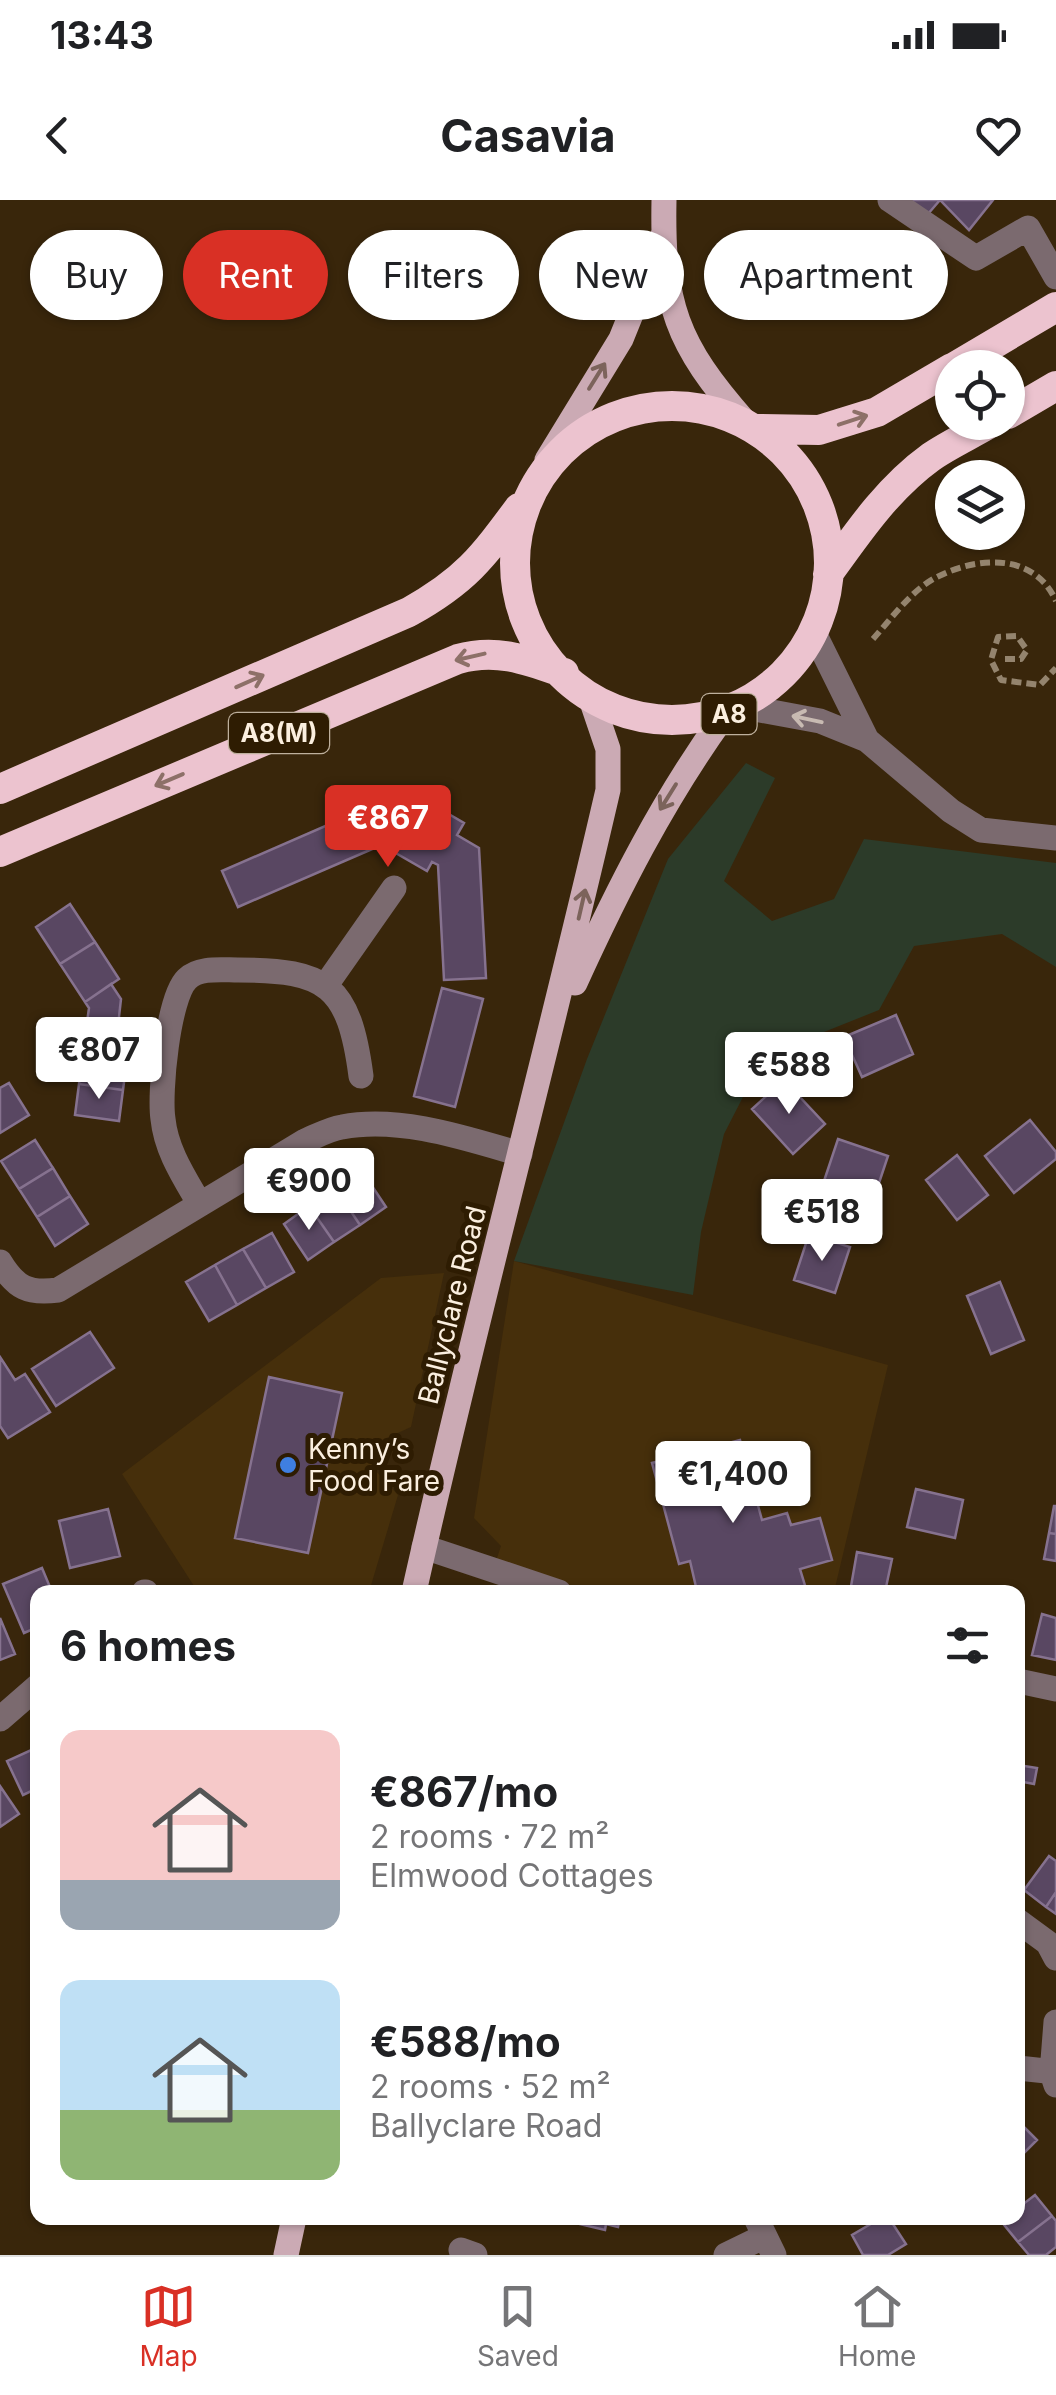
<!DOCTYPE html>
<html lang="en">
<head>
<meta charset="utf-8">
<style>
  :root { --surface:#fff; --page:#f2f2f2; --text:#202124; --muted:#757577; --line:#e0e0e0; --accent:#d93025 }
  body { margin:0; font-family:Inter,sans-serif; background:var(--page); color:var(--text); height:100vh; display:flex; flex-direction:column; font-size:38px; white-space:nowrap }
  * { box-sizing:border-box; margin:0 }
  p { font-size:32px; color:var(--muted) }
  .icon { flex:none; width:55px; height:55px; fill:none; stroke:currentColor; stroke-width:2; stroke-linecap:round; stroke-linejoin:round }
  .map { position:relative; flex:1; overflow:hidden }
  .panel { position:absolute; left:30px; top:1385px; width:995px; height:640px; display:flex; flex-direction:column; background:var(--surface); border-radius:20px; box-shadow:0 2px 8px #0004 }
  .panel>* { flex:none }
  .top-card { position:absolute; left:30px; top:30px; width:998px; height:90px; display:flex; gap:20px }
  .buttons { position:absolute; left:935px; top:150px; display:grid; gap:20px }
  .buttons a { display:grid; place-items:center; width:90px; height:90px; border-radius:50%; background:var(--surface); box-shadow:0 2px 8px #0004; font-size:50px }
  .price { position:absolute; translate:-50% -85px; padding:0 22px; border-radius:10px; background:#fff; color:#222; font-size:32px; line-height:65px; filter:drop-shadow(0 2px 5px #0008) }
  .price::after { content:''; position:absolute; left:50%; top:60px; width:30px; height:22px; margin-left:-15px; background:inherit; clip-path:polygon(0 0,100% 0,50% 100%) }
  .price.selected { background:var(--accent); color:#fff }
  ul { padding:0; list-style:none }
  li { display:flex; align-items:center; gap:30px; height:250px; padding:0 30px }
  li span { display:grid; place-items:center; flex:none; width:280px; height:200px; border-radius:20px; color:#555 }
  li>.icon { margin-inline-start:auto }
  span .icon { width:120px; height:120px; fill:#fffc; stroke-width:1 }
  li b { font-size:42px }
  h2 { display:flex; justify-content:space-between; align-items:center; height:120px; padding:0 30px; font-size:42px }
  .pill { padding:0 35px; border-radius:45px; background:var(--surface); box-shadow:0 2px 8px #0004; font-size:35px; line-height:90px }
  .pill.selected { background:var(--accent); color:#fff }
  .status { display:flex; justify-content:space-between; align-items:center; height:70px; padding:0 50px; background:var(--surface); direction:ltr }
  .status svg { height:28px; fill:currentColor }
  header { display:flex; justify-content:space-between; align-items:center; height:130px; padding:0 30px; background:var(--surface); font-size:45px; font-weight:700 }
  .tabs { display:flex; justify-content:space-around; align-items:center; height:140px; border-top:2px solid var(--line); background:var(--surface); font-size:28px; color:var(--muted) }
  .tabs a { display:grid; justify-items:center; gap:5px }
  .tabs .selected { color:var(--accent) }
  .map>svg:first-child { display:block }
  .built { fill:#462f0b }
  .green { fill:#2c3b29 }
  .building { fill:#594762; stroke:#86728f; stroke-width:2.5 }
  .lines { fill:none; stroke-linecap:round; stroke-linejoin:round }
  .path { stroke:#94846e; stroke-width:6; stroke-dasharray:10 5; stroke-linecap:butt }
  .minor { stroke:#7b6a6f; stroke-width:25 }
  .major { stroke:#cbaab4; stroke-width:25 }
  .highway { stroke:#ecc3cf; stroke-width:30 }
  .oneway { stroke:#7c635b }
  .oneway2 { stroke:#8d7068 }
  .oneway3 { stroke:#c8bab2 }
  .shop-dot { fill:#3f7fe0; stroke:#2e1c02; stroke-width:4 }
  .labels { text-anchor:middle; stroke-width:10; stroke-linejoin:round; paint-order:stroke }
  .shield { fill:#2e1c02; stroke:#beb09d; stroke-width:2.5 }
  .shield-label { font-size:25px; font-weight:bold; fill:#fbefdf }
  .street-label { font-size:28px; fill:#fbefdf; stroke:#2e1c02 }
  .poi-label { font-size:28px; fill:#fbefdf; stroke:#2e1c02; text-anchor:start }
</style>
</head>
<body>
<div class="status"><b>13:43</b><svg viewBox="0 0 49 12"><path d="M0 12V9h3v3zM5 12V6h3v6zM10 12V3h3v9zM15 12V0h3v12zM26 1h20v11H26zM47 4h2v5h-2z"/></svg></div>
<header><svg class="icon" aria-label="back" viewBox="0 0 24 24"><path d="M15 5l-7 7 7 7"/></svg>Casavia<svg class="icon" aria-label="heart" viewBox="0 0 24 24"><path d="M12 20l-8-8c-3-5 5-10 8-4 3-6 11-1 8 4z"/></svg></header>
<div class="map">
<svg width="1056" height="2055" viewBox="0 0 1056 2055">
  <rect width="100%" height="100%" fill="#39260b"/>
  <!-- built -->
  <path class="built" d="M 514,1061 L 888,1165 L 834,1392 L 559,1392 L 492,1373 L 501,1346 L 474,1318 Z
    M 444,1073 L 411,1227 L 382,1240 L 374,1269 L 398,1295 L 369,1392 L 208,1392 L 194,1386 L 122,1274 L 381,1078 Z"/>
  <!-- green -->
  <path class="green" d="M 746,563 L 775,578 L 724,681 L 772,721 L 834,699 L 864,639 L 1056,663 L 1056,767 L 1002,734 L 914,746 L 879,810 L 764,856 L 724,934 L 701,1032 L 693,1095 L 514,1061 L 587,859 L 668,659 Z"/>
  <!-- building -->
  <path class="building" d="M 904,0 L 993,0 L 969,30 L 940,0 L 928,14 Z
    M 392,597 L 414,610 L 421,598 L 464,623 L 457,635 L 479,648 L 486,778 L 444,780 L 438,665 L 432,662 L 427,671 L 394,652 L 399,643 L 393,640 L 238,707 L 222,671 Z
    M 70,704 L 95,742 L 60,764 L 36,727 Z
    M 95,742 L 119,779 L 85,802 L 60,764 Z
    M 111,784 L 121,799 L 118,826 L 87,822 L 89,808 L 85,802 Z
    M 442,788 L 483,799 L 455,907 L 414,896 Z
    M 896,815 L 913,854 L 862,877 L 844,837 Z
    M 87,822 L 131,828 L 127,859 L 83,853 Z
    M 83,853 L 127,859 L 123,890 L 79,884 Z
    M 784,880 L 825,924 L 793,954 L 752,909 Z
    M 9,883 L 29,915 L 0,933 L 0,888 Z
    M 79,884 L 123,890 L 119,921 L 75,915 Z
    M 1030,920 L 1056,952 L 1056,959 L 1014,993 L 985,956 Z
    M 838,939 L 888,956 L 874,998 L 824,981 Z
    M 35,940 L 53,968 L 19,989 L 1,961 Z
    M 957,955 L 988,995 L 957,1020 L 926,980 Z
    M 53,968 L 70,996 L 37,1017 L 19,989 Z
    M 362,971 L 386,1007 L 360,1025 L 336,989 Z
    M 336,989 L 360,1025 L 334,1042 L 309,1006 Z
    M 70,996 L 88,1024 L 55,1046 L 37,1017 Z
    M 309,1006 L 334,1042 L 308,1060 L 284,1024 Z
    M 272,1033 L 294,1072 L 266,1088 L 243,1049 Z
    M 809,1034 L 850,1047 L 835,1093 L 794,1080 Z
    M 243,1049 L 266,1088 L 237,1105 L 215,1065 Z
    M 215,1065 L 237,1105 L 209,1121 L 186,1082 Z
    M 1000,1082 L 1024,1140 L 991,1154 L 967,1096 Z
    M 90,1132 L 114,1168 L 56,1206 L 32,1169 Z
    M 0,1157 L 15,1180 L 25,1174 L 50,1212 L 8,1238 L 0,1226 Z
    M 269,1177 L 342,1193 L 308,1353 L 235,1338 Z
    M 740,1240 L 762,1320 L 787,1313 L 791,1325 L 820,1318 L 832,1360 L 800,1369 L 807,1392 L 694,1392 L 696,1387 L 690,1361 L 679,1364 L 652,1263 Z
    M 916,1289 L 963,1300 L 955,1338 L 907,1327 Z
    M 1054,1306 L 1056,1306 L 1056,1334 L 1049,1333 Z
    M 108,1309 L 120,1356 L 70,1368 L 59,1321 Z
    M 1049,1333 L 1056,1334 L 1056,1361 L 1044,1359 Z
    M 857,1352 L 892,1359 L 885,1392 L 850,1392 Z
    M 42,1368 L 52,1392 L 38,1392 L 38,1427 L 24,1433 L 3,1384 Z
    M 1042,1414 L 1056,1418 L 1056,1460 L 1032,1455 Z
    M 0,1418 L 15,1454 L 0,1460 Z
    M 38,1547 L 38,1588 L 23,1595 L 7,1561 Z
    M 1018,1565 L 1037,1568 L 1034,1584 L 1018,1581 Z
    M 0,1586 L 19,1614 L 0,1627 Z
    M 1049,1656 L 1056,1661 L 1056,1692 L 1046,1707 L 1024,1690 Z
    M 1056,1692 L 1056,1714 L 1046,1707 Z
    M 1018,1921 L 1037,1940 L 1018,1959 Z
    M 1035,1995 L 1052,2016 L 1018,2042 L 1001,2021 L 1018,2018 L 1018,2008 Z
    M 1052,2016 L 1056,2021 L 1056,2047 L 1046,2055 L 1029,2055 L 1018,2042 Z
    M 567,2018 L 620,2018 L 618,2027 L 606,2024 L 605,2030 L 567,2021 Z
    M 881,2018 L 889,2018 L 906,2044 L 888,2055 L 863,2055 L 852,2035 Z"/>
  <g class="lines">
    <!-- path -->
    <path class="path" d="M 873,439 C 891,419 911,391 935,378 C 977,356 1034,352 1056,401
      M 1005,459 L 1021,459 L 1027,450 L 1017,436 L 998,437 L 991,460 L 1001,480 L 1040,485 L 1056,468"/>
    <!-- minor -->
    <path class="minor" d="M 890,0 L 976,58 L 1028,28 L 1056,77
      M 814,433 L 867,540
      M 744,507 L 820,521 L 867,540 L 951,611 L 981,630 L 1056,638
      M 326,785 L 394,688
      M 199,1003 C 184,977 166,950 163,919 C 159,893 168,797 187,779 C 199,767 221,770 238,770 C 327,770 349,785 361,876
      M 0,1062 C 16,1088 28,1094 58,1090 L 305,941 C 317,936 329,929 342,927 C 400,916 465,938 520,954
      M 424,1347 L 559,1392
      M 144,1392 L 146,1392
      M 1018,1481 L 1056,1489
      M 0,1519 L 38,1486
      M 1018,1721 L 1048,1743 L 1056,1758
      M 1056,1822 L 1052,1873 L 1056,1885
      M 1018,1868 L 1056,1872
      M 756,2018 L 774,2055
      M 461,2050 L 475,2055
      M 726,2055 L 763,2037"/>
    <!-- major -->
    <path class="major" d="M 664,0 C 662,104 676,144 745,222
      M 547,260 L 621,139 L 663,35
      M 575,783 C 618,689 663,600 723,517
      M 414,1392 C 474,1124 546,858 608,590 L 608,549 L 590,496
      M 286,2055 L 294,2018"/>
    <!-- highway -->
    <path class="highway" d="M 953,168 L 1056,107
      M515 363a157 157 0 1 1 314 0a157 157 0 1 1-314 0Z
      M 1008,214 L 1056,186
      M 757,229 L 819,230 L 877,212 L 952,168
      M 828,374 C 858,332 888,288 931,257 C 950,244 972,234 992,222
      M 0,589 L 409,412 C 465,381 482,358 519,308
      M 0,652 L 458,459 C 497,448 527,460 564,473"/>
  </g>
  <!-- one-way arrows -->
  <defs><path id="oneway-shaft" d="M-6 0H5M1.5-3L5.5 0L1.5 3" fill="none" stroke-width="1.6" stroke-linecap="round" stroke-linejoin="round" transform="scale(2.5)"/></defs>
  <g class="oneway">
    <use href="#oneway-shaft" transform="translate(597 176) rotate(-58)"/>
    <use href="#oneway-shaft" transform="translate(668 597) rotate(122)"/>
    <use href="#oneway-shaft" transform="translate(582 704) rotate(-77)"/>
  </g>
  <g class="oneway2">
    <use href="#oneway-shaft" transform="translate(853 220) rotate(-18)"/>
    <use href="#oneway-shaft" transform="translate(470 457) rotate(167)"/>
    <use href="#oneway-shaft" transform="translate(250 481) rotate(-24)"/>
    <use href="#oneway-shaft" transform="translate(169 580) rotate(157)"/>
  </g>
  <use class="oneway3" href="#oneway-shaft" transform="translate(807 519) rotate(-168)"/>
  <!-- markers -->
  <circle class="shop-dot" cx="288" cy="1265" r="10"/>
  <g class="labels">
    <!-- shield labels -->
    <g class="shield">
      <rect x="701.5" y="494" width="55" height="40" rx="8"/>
      <rect x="229" y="513" width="100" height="40" rx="8"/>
    </g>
    <g class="shield-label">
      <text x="729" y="523">A8</text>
      <text x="279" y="542">A8(M)</text>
    </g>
    <!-- street labels -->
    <g class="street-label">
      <text transform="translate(452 1105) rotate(-76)" y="10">Ballyclare Road</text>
    </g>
    <!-- poi labels -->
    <g class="poi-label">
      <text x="308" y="1259">Kenny’s<tspan x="308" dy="32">Food Fare</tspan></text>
    </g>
  </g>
</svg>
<div class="buttons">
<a><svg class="icon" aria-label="locate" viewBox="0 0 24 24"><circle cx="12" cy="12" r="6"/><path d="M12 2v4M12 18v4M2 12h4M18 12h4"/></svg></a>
<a><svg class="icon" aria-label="layers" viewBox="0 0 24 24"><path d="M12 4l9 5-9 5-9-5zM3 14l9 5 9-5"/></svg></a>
</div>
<b class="price selected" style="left:388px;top:670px">€867</b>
<b class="price" style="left:99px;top:902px">€807</b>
<b class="price" style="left:789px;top:917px">€588</b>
<b class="price" style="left:309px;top:1033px">€900</b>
<b class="price" style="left:822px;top:1064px">€518</b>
<b class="price" style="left:733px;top:1326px">€1,400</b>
<div class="top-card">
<a class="pill">Buy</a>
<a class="pill selected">Rent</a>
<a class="pill">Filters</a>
<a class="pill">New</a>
<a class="pill">Apartment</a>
</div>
<section class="panel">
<h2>6 homes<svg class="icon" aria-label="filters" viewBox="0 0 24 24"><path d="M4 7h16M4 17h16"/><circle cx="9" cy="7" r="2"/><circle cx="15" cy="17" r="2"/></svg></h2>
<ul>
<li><span style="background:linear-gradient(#f6c9c9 75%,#9aa5b1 0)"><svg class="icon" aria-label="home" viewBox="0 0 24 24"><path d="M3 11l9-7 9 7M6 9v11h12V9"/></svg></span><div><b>€867/mo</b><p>2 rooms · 72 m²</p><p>Elmwood Cottages</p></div></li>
<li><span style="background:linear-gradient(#bfe0f5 65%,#8fb573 0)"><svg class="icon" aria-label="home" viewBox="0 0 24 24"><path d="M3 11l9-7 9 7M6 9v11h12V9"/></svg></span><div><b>€588/mo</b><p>2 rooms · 52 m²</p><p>Ballyclare Road</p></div></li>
</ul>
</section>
</div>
<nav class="tabs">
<a class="selected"><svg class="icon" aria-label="map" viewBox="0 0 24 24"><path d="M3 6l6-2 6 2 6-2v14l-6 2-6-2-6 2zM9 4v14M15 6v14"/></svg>Map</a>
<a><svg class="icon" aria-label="saved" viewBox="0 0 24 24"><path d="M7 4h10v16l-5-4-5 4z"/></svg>Saved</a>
<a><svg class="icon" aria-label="home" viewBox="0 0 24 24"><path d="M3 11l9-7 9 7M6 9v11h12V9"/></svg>Home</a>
</nav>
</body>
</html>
